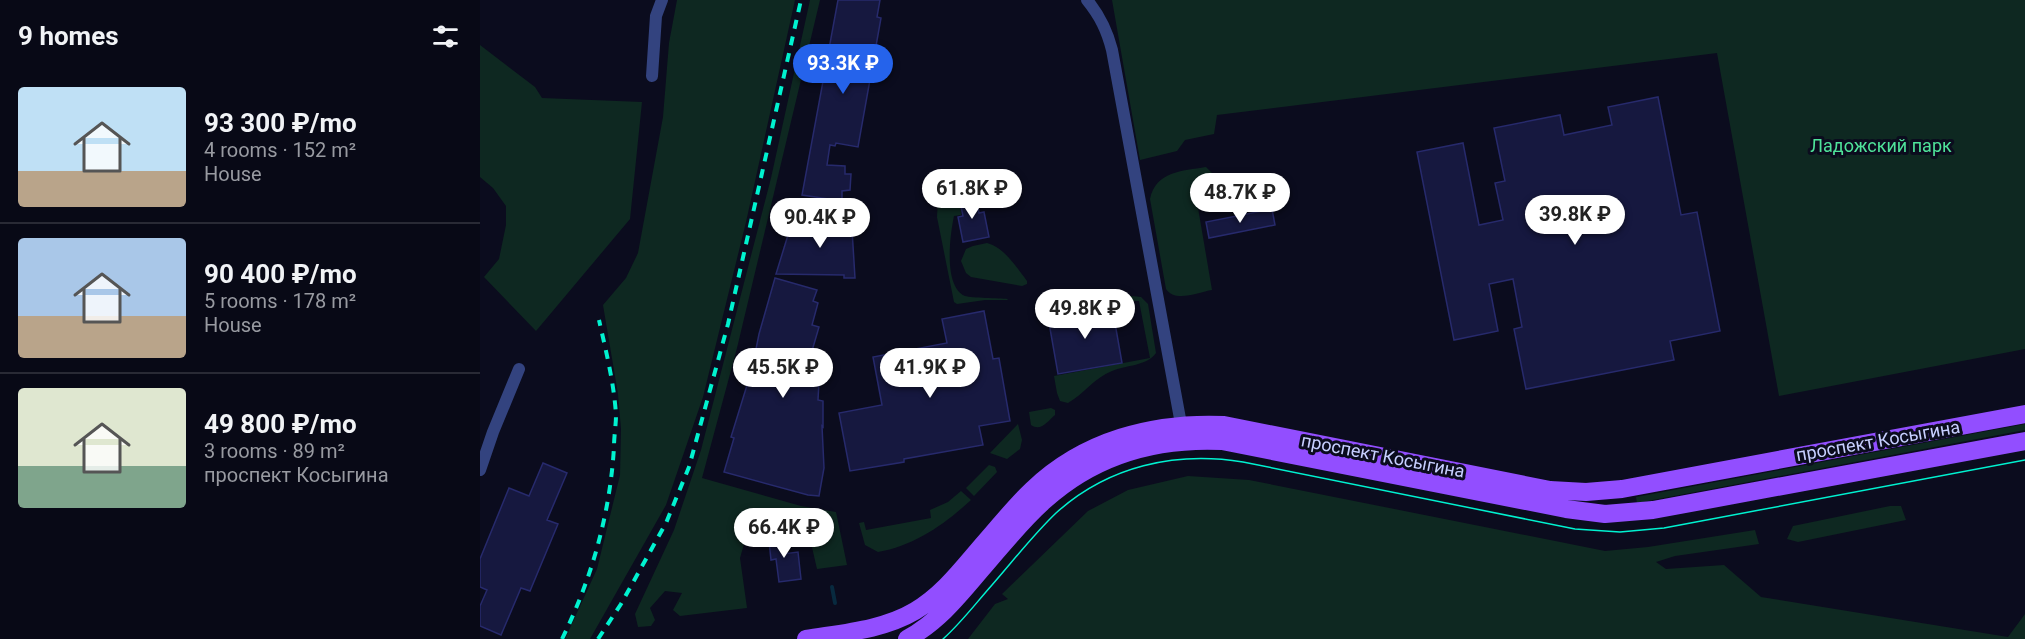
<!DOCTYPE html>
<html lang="en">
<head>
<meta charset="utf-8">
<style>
  :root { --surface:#080916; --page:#161723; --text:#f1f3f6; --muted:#989aa1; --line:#292a35; --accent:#2563eb }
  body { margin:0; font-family:Roboto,sans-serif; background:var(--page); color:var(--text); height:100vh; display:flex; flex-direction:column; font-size:22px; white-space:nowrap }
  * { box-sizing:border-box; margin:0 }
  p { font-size:20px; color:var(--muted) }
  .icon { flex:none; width:33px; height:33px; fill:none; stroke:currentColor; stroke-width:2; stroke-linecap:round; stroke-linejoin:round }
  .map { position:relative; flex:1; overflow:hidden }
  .panel { display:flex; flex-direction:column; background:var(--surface); width:480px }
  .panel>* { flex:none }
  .price { position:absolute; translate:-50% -51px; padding:0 14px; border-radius:21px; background:#fff; color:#222; font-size:20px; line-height:39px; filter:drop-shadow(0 2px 3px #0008) }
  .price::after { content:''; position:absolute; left:50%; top:36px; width:18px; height:14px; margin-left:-9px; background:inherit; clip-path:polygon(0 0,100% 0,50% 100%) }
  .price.selected { background:var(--accent); color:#fff }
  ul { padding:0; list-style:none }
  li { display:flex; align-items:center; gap:18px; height:150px; padding:0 18px }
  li+li { border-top:2px solid var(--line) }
  li span { display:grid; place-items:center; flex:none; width:168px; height:120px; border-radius:6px; color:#555 }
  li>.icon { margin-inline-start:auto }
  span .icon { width:72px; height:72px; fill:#fffc; stroke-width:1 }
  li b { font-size:26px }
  h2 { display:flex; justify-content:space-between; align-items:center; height:72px; padding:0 18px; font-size:26px }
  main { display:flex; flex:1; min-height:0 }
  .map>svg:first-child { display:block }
  .green { fill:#0e2821 }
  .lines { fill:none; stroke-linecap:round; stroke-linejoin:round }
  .stream { stroke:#082a3f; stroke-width:4 }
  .building { fill:#16183f; stroke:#272a6c; stroke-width:1.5 }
  .street { stroke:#33437f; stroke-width:12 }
  .primary { stroke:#924eff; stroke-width:18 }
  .tram { stroke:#00f2d0; stroke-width:1.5 }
  .rail { stroke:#00f2d0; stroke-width:4; stroke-dasharray:9 8; stroke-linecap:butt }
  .labels { text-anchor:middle; stroke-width:6; stroke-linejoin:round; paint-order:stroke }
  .park-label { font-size:18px; fill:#4fe39a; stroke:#0b0c1e }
  .street-label { font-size:18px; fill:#c7cfff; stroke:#0b0c1e }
</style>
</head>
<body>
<main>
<section class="panel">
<h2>9 homes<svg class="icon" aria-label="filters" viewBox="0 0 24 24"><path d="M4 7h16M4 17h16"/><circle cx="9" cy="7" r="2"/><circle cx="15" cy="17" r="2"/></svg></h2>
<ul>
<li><span style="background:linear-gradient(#bfe0f5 70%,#b9a48a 0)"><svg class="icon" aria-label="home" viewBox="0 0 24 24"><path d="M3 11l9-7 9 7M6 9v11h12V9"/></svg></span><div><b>93 300 ₽/mo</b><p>4 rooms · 152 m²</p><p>House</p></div></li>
<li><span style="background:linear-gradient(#a9c7e8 65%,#b9a48a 0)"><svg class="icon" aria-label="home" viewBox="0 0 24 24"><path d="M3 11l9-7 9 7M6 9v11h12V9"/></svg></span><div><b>90 400 ₽/mo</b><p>5 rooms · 178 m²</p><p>House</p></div></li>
<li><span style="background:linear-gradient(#dfe7d0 65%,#7fa58c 0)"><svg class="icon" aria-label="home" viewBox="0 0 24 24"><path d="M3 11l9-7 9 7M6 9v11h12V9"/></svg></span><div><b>49 800 ₽/mo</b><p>3 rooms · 89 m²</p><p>проспект Косыгина</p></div></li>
</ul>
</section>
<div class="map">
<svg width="1545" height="639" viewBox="0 0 1545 639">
  <rect width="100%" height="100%" fill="#0b0c1e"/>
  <!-- green -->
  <path class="green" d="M 197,0 L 315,0 L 266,222 L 223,397 L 186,505 L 110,639 L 85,639 L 117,569 L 140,475 L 141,429 L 138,394 L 123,305 L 146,278 L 158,253 L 183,117 L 189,43 Z
    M 330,0 L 340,0 L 257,348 L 222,478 L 321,506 L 356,512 L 367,565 L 337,569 L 325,517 L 272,516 L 260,558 L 267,608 L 200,616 L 193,610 L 202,593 L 185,591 L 170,608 L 175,620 L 171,626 L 158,627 L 155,614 L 194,530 L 221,450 L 291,178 Z
    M 632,0 L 1545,0 L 1545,349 L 1299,396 L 1237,53 L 737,115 L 734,134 L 705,140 L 697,151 L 660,160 Z
    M 0,45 L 55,87 L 62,98 L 162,102 L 150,219 L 56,331 L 4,277 L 19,259 L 26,225 L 26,206 L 13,188 L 0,177 Z
    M 726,167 L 733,174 L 730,189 L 716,196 L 732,290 C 719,292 695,303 686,289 L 670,199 C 676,171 702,171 726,167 Z
    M 478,181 L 481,215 L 474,216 C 470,235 463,286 485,296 C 492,298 519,298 528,299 L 527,300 L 505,300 L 477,304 L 474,302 L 457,217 L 459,182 Z
    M 507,243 C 525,248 536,267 547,281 L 547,284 L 542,286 L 491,277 L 486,273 L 481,261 L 486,249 L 493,246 Z
    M 643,295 L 661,297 L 668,304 L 676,353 C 667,366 646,365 632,371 C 614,378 604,394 588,403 L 580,401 L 577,393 L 574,376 L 670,358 L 659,301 L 644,301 Z
    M 571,408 L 575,410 L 575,415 C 568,421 561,432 551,425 L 549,412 Z
    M 538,424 L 542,440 L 540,449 L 527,459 L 510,453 Z
    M 1545,424 L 1545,430 L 1157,503 L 1156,497 Z
    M 509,465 L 515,467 L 517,472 L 494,496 L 486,488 Z
    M 708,476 L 769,480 L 1125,551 L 1168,547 L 1275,530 L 1279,544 L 1195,556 L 1176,562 L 1186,569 L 1244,565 L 1281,597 L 1528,637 L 1545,614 L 1545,639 L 488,639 L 515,604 L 528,599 L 522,594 L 608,511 L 648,490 Z
    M 481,491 L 491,500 C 465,524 434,546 398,552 L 385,545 L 379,523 L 384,522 L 386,530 L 451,518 L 450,510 L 468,502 Z
    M 1410,506 L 1421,506 L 1426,520 L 1318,542 L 1307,539 L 1313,526 Z"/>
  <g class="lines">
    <!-- stream -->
    <path class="stream" d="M 352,587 L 355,603"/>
  </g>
  <!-- building -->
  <path class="building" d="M 358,0 L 400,0 L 397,17 L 401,18 L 378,147 L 356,143 L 355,146 L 350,145 L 347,165 L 365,166 L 365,174 L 371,174 L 370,190 L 362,191 L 362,201 L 322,195 Z
    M 1178,97 L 1201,215 L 1217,212 L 1240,331 L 1190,341 L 1194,360 L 1046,389 L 1034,329 L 1042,327 L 1033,279 L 1009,284 L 1018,331 L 974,340 L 937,152 L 983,143 L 999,225 L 1023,220 L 1015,183 L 1025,181 L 1014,128 L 1080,115 L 1084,135 L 1132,125 L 1128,107 Z
    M 495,194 L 499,213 L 504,212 L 509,237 L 483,242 L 478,217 L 483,216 L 479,197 Z
    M 792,209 L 795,225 L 729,238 L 726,222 Z
    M 357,213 L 371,213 L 375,278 L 364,278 L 364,275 L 296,274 L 312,222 L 323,225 L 325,219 L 334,222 L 357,221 Z
    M 295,278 L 337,290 L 333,301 L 338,303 L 332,325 L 339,327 L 329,361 L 340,364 L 338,400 L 343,401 L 343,427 L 342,426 L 344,468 L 339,496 L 328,495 L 244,472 L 254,438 L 251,437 L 272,369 L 279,334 Z
    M 632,306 L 642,363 L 578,374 L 568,317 Z
    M 504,311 L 513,359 L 519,358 L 530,421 L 499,426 L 503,445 L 424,459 L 424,462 L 370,471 L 359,413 L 402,405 L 393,357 L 467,343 L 462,319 Z
    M 63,463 L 87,473 L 67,520 L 78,524 L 50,591 L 41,588 L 21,635 L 0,626 L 0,606 L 7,590 L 0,587 L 0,559 L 29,488 L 49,496 Z
    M 300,530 L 303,554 L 318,552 L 321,579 L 299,582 L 296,559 L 291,560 L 288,531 Z"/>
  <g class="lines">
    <!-- street -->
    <path class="street" d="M 607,0 C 620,16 627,30 632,50 L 701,424
      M 172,76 L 176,16 L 182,0
      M 0,470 L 13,432 L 39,369"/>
    <!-- primary -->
    <path class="primary" d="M 326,639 C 362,633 403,630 435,611 C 464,594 484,566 506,541 C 521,524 535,506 552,490 C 604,440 673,422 744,425 L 1070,490 L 1106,492 L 1142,489 L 1545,414
      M 427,639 C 458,622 478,597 500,571 C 521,547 541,521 565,500 C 615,455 676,438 742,441 L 1086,509 L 1125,514 L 1173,510 L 1545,441"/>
    <!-- tram -->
    <path class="tram" d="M 463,639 C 481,623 496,603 512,585 C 533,561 553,535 576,513 C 628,466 695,451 763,462 L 1095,529 L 1140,532 L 1184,528 L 1545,460"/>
    <!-- rail -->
    <path class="rail" d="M 82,639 C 112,578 130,514 134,447 C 134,436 136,425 136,415 C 134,383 126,351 119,320
      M 118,639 L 141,604 L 186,523 L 209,467 L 248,324 L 321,0"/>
  </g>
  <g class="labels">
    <!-- park labels -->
    <g class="park-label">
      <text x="1401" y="152">Ладожский парк</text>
    </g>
    <!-- street labels -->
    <g class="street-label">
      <text transform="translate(1398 441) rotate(-10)" y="6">проспект Косыгина</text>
      <text transform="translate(903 456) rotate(11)" y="6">проспект Косыгина</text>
    </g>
  </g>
</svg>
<b class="price selected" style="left:363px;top:95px">93.3K ₽</b>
<b class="price" style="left:492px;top:220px">61.8K ₽</b>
<b class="price" style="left:760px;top:224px">48.7K ₽</b>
<b class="price" style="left:1095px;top:246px">39.8K ₽</b>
<b class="price" style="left:340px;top:249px">90.4K ₽</b>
<b class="price" style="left:605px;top:340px">49.8K ₽</b>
<b class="price" style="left:303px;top:399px">45.5K ₽</b>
<b class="price" style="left:450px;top:399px">41.9K ₽</b>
<b class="price" style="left:304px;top:559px">66.4K ₽</b>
</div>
</main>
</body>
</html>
